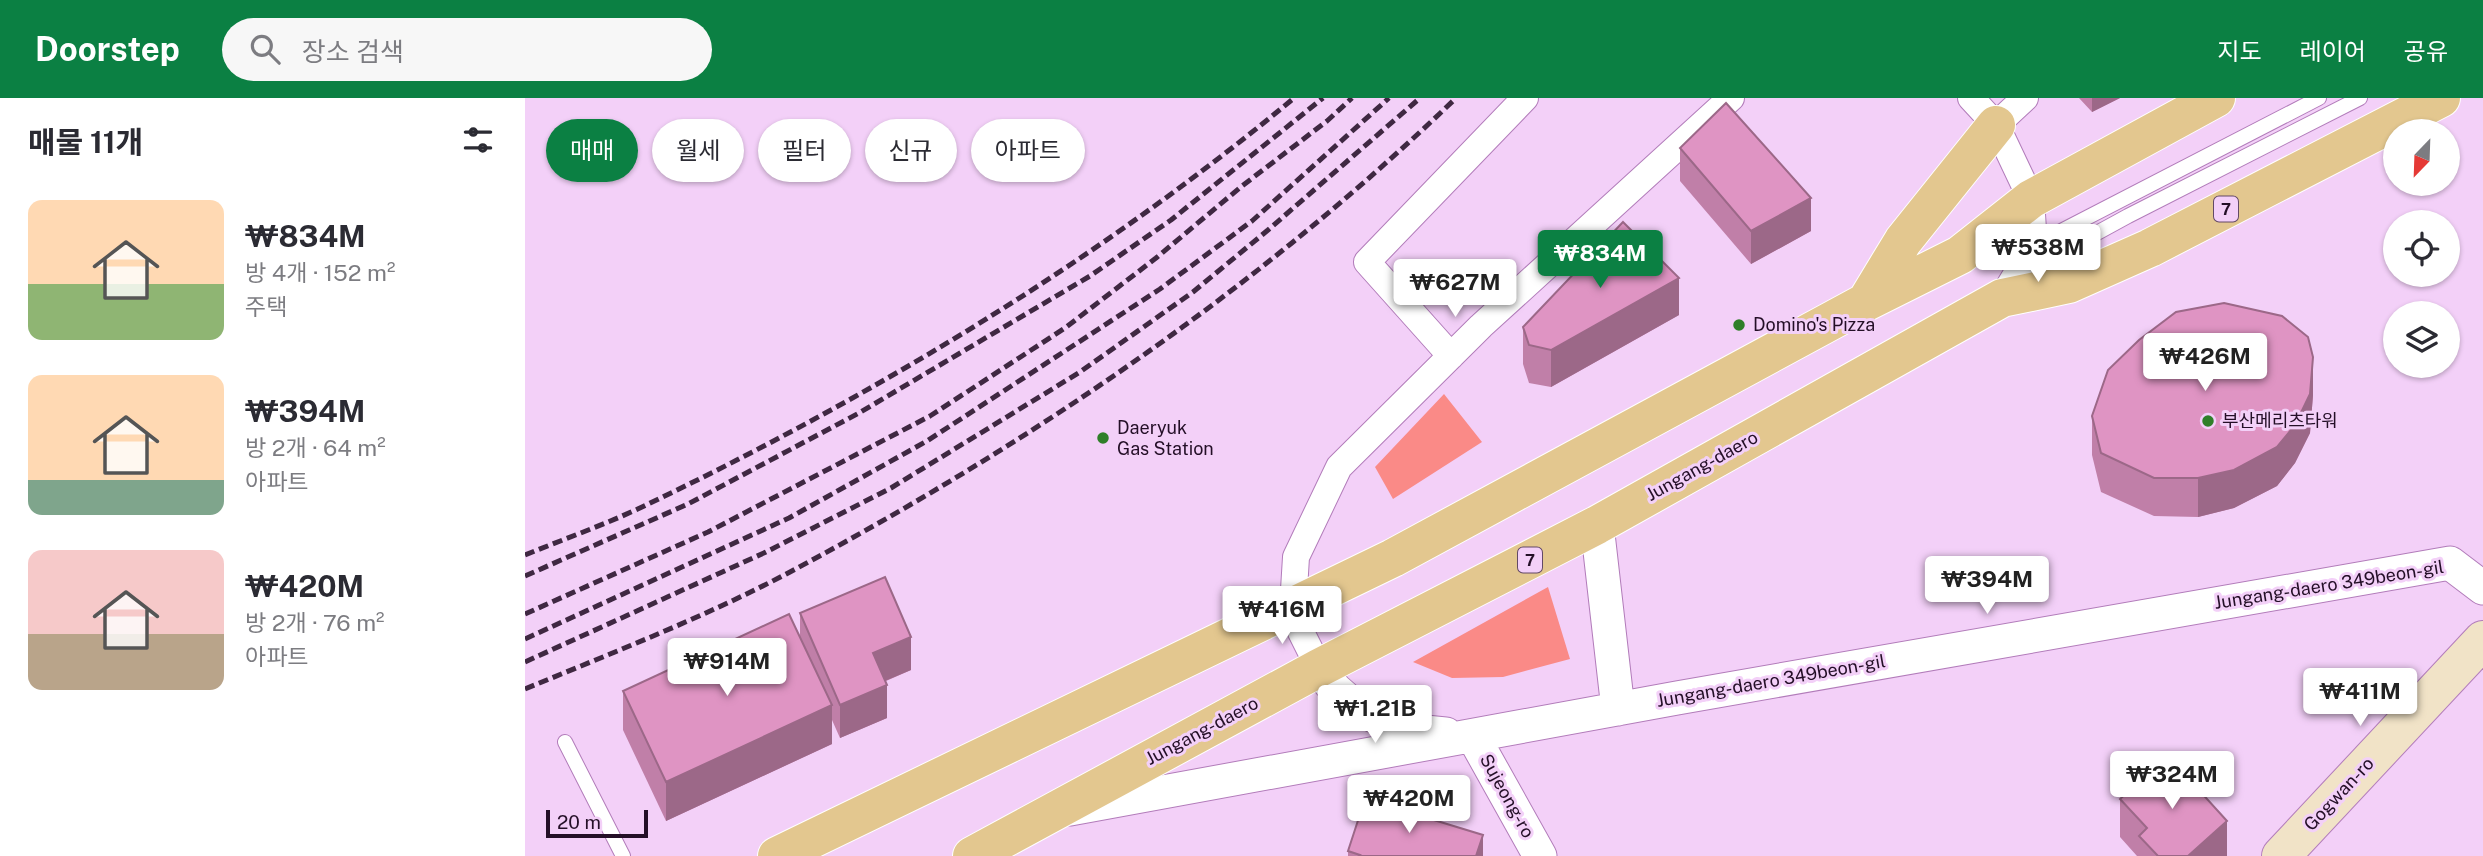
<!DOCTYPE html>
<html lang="ko">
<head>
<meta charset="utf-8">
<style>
  :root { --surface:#fff; --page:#f7f7f7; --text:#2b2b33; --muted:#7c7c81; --accent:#0b8043 }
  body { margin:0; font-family:"Public Sans","Noto Sans KR",sans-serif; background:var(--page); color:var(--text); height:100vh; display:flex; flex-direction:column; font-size:26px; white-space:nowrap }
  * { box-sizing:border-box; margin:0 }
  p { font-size:23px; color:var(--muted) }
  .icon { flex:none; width:38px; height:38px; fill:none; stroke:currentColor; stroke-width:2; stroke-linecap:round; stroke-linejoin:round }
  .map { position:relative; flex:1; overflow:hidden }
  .panel { display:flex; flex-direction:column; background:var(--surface); width:525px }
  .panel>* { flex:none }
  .hud { position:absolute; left:21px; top:21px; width:665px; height:63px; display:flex; gap:14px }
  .needle { width:46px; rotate:203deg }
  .controls { position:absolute; left:1858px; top:21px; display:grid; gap:14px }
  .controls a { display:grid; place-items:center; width:77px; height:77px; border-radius:50%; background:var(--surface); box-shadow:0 2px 5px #0004; font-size:35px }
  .scale { position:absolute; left:21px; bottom:18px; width:102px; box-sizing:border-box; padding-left:7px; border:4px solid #240f27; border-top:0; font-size:19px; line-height:24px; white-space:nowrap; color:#240f27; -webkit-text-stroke:5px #f3d0f8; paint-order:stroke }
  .price { position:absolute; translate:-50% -60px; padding:0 16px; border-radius:7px; background:#fff; color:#222; font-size:23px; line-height:46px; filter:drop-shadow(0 2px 4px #0008) }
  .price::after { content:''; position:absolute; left:50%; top:42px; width:21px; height:16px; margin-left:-10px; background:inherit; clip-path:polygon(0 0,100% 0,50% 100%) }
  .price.selected { background:var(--accent); color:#fff }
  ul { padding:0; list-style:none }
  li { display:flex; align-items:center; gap:21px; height:175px; padding:0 28px }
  li span { display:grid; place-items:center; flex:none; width:196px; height:140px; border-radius:14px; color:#555 }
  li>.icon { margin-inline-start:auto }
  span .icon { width:84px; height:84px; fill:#fffc; stroke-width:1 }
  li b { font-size:30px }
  h2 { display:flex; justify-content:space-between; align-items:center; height:84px; padding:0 28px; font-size:30px }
  .tag { padding:0 24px; border-radius:32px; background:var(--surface); box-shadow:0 2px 5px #0004; font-size:24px; line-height:63px }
  .tag.selected { background:var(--accent); color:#fff }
  header { display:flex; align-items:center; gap:42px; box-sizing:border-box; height:98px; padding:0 35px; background:var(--accent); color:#fff }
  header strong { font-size:33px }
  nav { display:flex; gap:38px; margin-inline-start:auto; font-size:24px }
  .search { width:490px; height:63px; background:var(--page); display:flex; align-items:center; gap:18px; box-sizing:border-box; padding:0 24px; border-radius:38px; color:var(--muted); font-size:26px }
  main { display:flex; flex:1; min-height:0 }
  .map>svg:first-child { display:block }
  .green { fill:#fa8a87 }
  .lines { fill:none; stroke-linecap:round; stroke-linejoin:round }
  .service-casing { stroke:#b27cba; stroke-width:16 }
  .minor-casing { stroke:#b27cba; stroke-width:28 }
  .tertiary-casing { stroke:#b27cba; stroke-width:35 }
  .secondary-casing { stroke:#b27cba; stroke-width:40 }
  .primary-casing { stroke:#fff; stroke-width:40 }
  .service { stroke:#fff; stroke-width:14 }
  .minor { stroke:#fff; stroke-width:26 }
  .tertiary { stroke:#fff; stroke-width:33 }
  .secondary { stroke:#f1e3c7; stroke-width:38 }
  .primary { stroke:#e3c78f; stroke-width:38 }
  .rail { stroke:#3f2842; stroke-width:5; stroke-dasharray:10 5; stroke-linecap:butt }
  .wall { fill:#c07fa8 }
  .shaded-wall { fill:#9c6888 }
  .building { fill:#df94c3; stroke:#9c6888; stroke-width:2 }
  .poi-dot { fill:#2f7f29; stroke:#f3d0f8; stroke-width:2.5 }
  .labels { text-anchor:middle; stroke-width:6; stroke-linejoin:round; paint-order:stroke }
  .shield { fill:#f3d0f8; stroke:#624966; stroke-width:2 }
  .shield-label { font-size:16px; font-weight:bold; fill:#240f27 }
  .poi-label { font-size:18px; fill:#240f27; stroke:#f3d0f8; text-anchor:start }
  .street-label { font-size:18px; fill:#240f27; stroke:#f3d0f8 }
</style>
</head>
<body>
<header>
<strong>Doorstep</strong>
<div class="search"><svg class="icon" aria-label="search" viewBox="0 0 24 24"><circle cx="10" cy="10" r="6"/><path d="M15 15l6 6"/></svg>장소 검색</div>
<nav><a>지도</a><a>레이어</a><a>공유</a></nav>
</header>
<main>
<section class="panel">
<h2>매물 11개<svg class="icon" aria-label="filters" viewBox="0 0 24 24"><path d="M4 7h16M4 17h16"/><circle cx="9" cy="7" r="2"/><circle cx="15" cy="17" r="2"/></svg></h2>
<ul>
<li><span style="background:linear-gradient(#ffd9b3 60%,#8fb573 0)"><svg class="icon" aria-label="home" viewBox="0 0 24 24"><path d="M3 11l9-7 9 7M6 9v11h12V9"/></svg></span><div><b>₩834M</b><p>방 4개 · 152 m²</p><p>주택</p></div></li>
<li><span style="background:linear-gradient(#ffd9b3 75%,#7fa58c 0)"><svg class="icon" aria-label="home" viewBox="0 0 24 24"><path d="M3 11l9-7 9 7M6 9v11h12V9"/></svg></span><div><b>₩394M</b><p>방 2개 · 64 m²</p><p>아파트</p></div></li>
<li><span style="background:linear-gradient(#f6c9c9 60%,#b9a48a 0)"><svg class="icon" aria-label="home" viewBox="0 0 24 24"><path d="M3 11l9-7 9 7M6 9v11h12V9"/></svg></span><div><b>₩420M</b><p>방 2개 · 76 m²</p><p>아파트</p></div></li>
</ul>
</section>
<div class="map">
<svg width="1958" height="758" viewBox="0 0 1958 758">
  <rect width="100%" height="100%" fill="#f3d0f8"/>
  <!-- green -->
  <path class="green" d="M 919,296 L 957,344 L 868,401 L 850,369 Z
    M 1023,489 L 1045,561 L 978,579 L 927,580 L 888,564 Z"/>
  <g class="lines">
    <defs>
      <path id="service" d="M 1454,155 L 1509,147 L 1794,0
        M 1494,185 L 1528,159 L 1603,118 L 1835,0
        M 40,644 L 98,758"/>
      <path id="minor" d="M 1446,0 L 1471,27 L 1506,101 L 1509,147 L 1477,200
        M 1471,27 L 1500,0
        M 926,258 L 842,164 L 1000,0
        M 794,570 L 776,534 L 768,508 L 771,459 L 814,369 L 956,228 L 1206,0"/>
      <path id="tertiary" d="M 1072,427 L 1093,611
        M 794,570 C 799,577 804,585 811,592 C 839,620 883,634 921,636
        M 948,638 L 1015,758
        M 545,711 L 1152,600 L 1925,465 L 1958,490"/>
      <path id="secondary" d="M 1756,758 L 1958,542"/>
      <path id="primary" d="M 1341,204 L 1378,143 L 1471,27
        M 252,758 L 868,460 L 1341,204 L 1435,157 L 1506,101 L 1691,0
        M 447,758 L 794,570 L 1072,427 L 1477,200 L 1544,186 L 1625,150 L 1916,0"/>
    </defs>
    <!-- service casing -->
    <use href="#service" class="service-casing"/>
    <!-- minor casing -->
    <use href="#minor" class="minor-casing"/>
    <!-- tertiary casing -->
    <use href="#tertiary" class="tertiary-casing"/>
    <!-- secondary casing -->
    <use href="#secondary" class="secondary-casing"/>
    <!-- primary casing -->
    <use href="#primary" class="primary-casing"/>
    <!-- service -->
    <use href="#service" class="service"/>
    <!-- minor -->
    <use href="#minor" class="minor"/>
    <!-- tertiary -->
    <use href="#tertiary" class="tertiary"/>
    <!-- secondary -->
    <use href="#secondary" class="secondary"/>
    <!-- primary -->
    <use href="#primary" class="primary"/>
    <!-- rail -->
    <path class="rail" d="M 0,457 C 39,441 79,427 117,409 C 347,299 573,163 769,0
      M 0,478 L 163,406 L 334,315 L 565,178 L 646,122 L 798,0
      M 0,516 L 183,434 L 405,318 L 540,230 L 631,160 L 717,88 L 802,23 L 827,0
      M 0,541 L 264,420 L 402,343 L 635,191 L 727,123 L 864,0
      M 0,564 L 241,454 L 366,390 L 555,274 L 668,194 L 743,132 L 895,0
      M 0,591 C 89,554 180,519 265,474 C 506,345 734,190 931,0"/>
  </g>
  <!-- wall -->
  <path class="wall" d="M 1554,0 L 1595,0 L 1567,14 Z
    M 1155,50 L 1286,133 L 1226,166 L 1155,83 Z
    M 1154,217 L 1026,289 L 1004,285 L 998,266 L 998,229 Z
    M 1788,297 L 1785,335 L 1770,365 L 1752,388 L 1709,410 L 1673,419 L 1629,418 L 1576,394 L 1567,357 L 1567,318 Z
    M 275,515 L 386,572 L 361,583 L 362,620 L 315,640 L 307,622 L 307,646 L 141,723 L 98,632 L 98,593 L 275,539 Z
    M 1595,701 L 1702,758 L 1612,758 L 1595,739 Z
    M 823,753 L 958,758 L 823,758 Z"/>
  <!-- shaded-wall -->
  <path class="shaded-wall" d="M 1567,0 L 1595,0 L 1567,14 Z
    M 1286,100 L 1286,133 L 1226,166 L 1226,133 Z
    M 1154,180 L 1154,217 L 1026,289 L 1026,252 Z
    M 1788,259 L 1788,297 L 1785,335 L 1770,365 L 1752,388 L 1709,410 L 1673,419 L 1673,380 Z
    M 386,539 L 386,572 L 348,588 L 348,555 Z
    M 362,587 L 362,620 L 315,640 L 315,607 Z
    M 307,607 L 307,646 L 141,723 L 141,684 Z
    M 1702,723 L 1702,758 L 1663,758 Z
    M 958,737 L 958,758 L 951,758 Z"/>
  <!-- building -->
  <path class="building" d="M 1201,5 L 1286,100 L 1226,133 L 1155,50 Z
    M 1098,124 L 1154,180 L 1026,252 L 1004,247 L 998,229 Z
    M 1699,205 L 1757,218 L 1783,239 L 1788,259 L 1785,296 L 1770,327 L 1752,349 L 1709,372 L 1673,380 L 1629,380 L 1576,355 L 1567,318 L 1583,272 L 1614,242 L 1651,214 Z
    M 360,479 L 386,539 L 348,555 L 362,587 L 315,607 L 275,515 Z
    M 264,516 L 307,607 L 141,684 L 98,593 Z
    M 1643,658 L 1702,723 L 1663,758 L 1633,758 L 1614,738 L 1622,730 L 1595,701 Z
    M 840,701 L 958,737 L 951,758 L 834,758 L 835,757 L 823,753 Z"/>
  <!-- markers -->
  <g class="poi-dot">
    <circle cx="1214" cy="227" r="7"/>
    <circle cx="1683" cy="323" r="7"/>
    <circle cx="578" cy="340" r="7"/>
  </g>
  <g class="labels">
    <!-- shield labels -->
    <g class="shield">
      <rect x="1689" y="98.5" width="24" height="25" rx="5"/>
      <rect x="993" y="449.5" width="24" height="25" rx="5"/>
    </g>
    <g class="shield-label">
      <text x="1701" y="117">7</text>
      <text x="1005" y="468">7</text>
    </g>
    <!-- poi labels -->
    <g class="poi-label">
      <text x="1228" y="233">Domino's Pizza</text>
      <text x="1697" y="329">부산메리츠타워</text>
      <text x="592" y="336">Daeryuk<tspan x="592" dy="21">Gas Station</tspan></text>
    </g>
    <!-- street labels -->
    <g class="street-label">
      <text transform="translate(1177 368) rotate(-29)" y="6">Jungang-daero</text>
      <text transform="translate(1804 487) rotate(-9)" y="6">Jungang-daero 349beon-gil</text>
      <text transform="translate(1246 583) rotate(-10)" y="6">Jungang-daero 349beon-gil</text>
      <text transform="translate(677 633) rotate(-28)" y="6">Jungang-daero</text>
      <text transform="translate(1814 696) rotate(-47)" y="6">Gogwan-ro</text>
      <text transform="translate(982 698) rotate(61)" y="6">Sujeong-ro</text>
    </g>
  </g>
</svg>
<div class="controls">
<a><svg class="needle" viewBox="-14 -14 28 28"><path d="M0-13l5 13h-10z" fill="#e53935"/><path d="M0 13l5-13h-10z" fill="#7c7c81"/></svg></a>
<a><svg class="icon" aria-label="locate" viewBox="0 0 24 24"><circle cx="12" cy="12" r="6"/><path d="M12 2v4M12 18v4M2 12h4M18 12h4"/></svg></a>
<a><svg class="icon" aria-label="layers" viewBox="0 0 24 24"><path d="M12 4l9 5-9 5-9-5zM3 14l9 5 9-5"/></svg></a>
</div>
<div class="scale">20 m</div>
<b class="price" style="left:1513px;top:186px">₩538M</b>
<b class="price selected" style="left:1075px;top:192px">₩834M</b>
<b class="price" style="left:930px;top:221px">₩627M</b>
<b class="price" style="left:1680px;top:295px">₩426M</b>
<b class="price" style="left:1462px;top:518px">₩394M</b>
<b class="price" style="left:757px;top:548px">₩416M</b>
<b class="price" style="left:202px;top:600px">₩914M</b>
<b class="price" style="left:1835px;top:630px">₩411M</b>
<b class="price" style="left:850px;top:647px">₩1.21B</b>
<b class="price" style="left:1647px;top:713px">₩324M</b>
<b class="price" style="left:884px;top:737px">₩420M</b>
<div class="hud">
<a class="tag selected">매매</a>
<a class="tag">월세</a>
<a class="tag">필터</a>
<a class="tag">신규</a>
<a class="tag">아파트</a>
</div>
</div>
</main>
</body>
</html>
